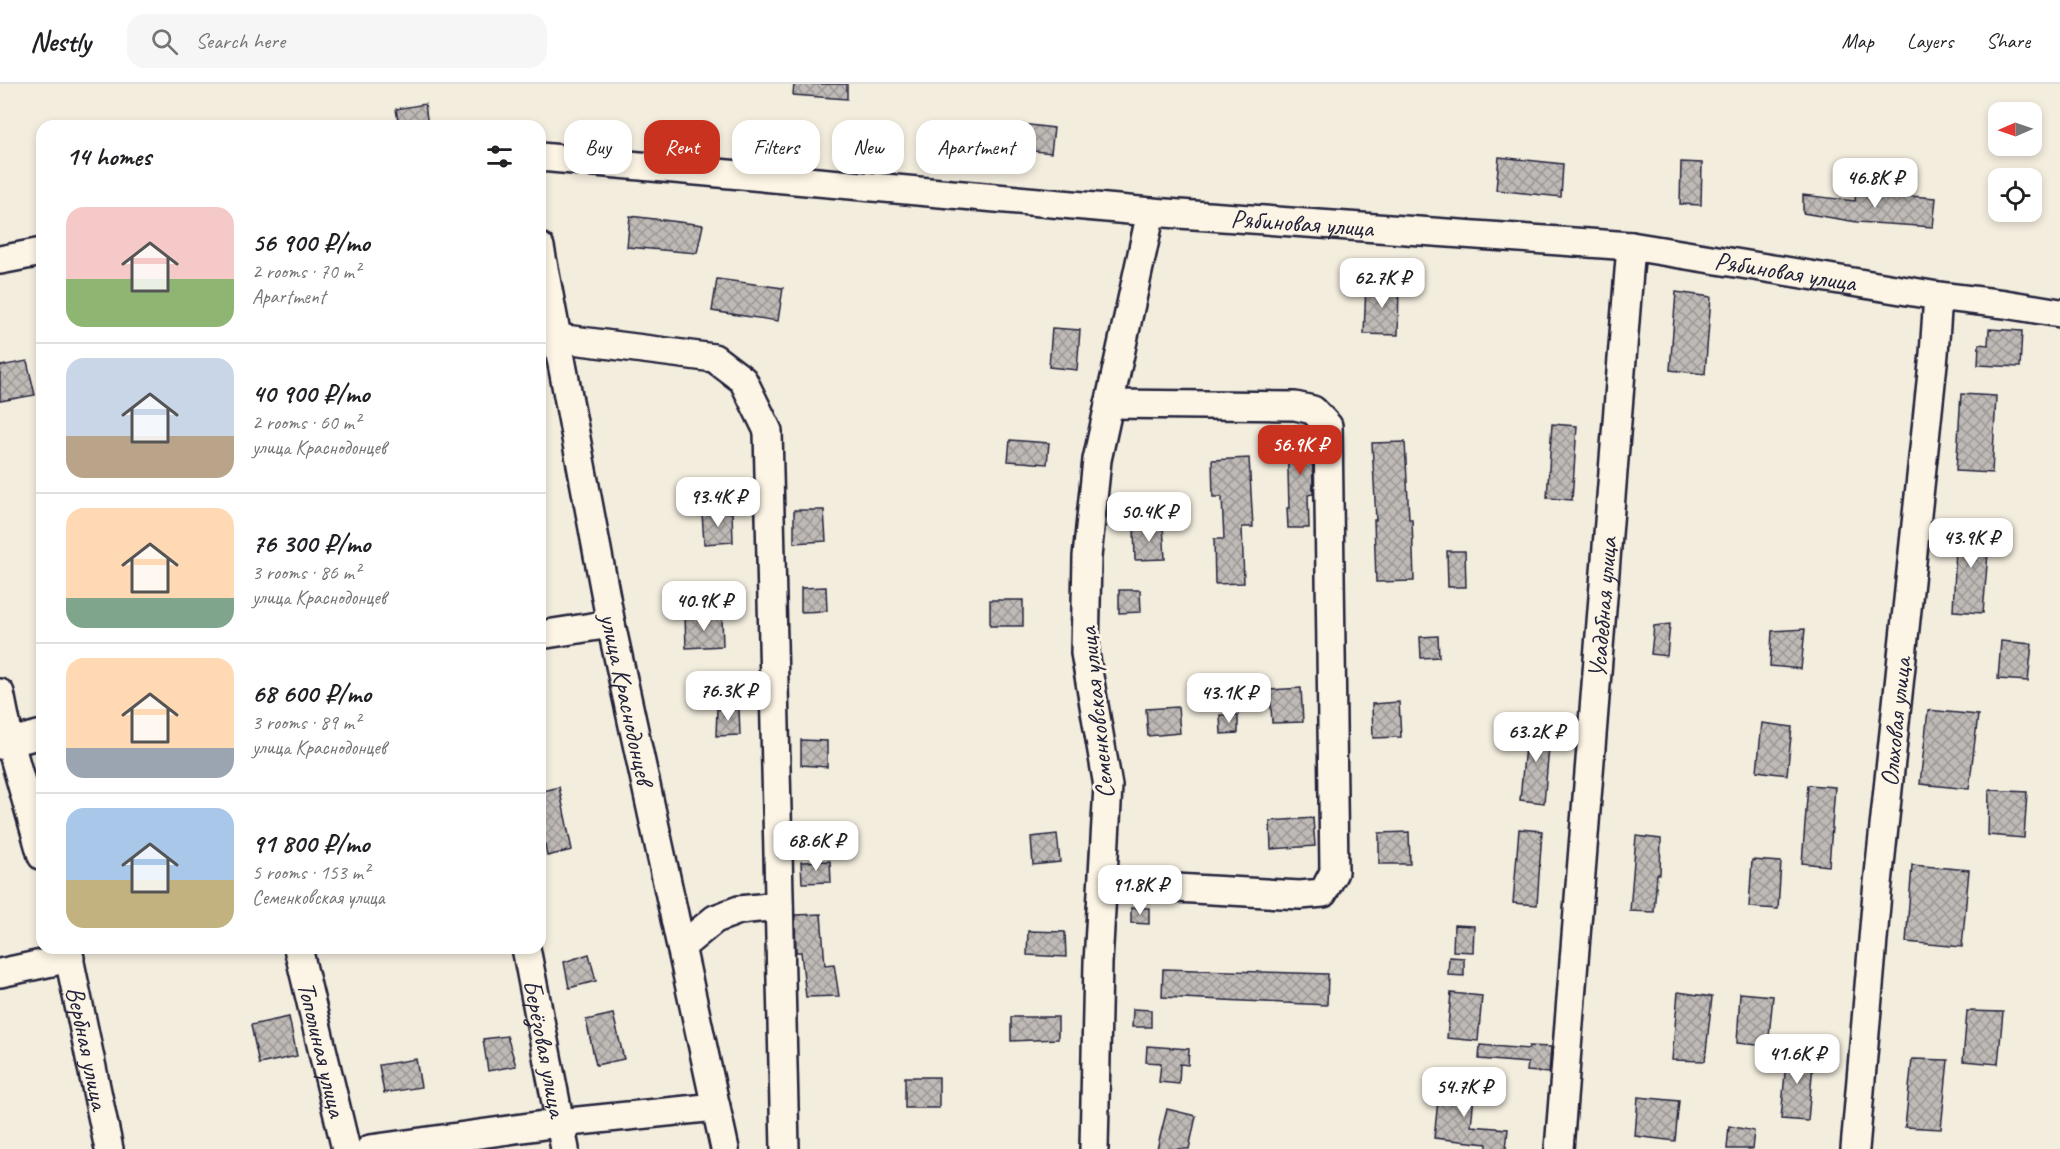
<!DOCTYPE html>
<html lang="en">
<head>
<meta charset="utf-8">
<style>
  :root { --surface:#fff; --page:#f6f6f6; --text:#202124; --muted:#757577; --line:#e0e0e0; --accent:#c8321e }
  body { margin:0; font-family:Caveat,sans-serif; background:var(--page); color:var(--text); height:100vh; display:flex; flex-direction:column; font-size:22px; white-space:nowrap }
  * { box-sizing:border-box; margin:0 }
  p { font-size:20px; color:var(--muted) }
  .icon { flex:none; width:33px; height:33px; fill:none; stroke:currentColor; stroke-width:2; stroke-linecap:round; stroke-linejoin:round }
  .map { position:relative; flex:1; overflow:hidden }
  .side { position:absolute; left:36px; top:36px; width:510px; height:834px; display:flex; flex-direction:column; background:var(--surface); border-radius:18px; box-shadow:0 3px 9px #0003 }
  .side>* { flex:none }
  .hud { position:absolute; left:564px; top:36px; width:570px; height:54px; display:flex; gap:12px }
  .needle { width:39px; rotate:268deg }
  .fabs { position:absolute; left:1988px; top:18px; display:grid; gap:12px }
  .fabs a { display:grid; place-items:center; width:54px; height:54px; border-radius:12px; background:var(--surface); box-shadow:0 3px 9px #0003; font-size:30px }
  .price { position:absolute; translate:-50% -51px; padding:0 14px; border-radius:12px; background:#fff; color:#222; font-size:20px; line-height:39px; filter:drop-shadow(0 2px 3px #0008) }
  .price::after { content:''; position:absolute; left:50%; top:36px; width:18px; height:14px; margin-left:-9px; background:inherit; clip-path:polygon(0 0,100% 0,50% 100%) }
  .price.active { background:var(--accent); color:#fff }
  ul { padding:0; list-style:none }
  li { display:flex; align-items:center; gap:18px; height:150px; padding:0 30px }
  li+li { border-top:2px solid var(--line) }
  li span { display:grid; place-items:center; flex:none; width:168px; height:120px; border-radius:18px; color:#555 }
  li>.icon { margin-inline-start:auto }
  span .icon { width:72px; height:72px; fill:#fffc; stroke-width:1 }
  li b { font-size:26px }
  h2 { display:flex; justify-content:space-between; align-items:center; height:72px; padding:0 30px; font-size:26px }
  .pill { padding:0 21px; border-radius:18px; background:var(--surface); box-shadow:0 3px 9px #0003; font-size:21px; line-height:54px }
  .pill.active { background:var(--accent); color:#fff }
  header { display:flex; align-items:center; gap:36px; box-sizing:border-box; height:84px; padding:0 30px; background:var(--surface); border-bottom:2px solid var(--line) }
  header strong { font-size:28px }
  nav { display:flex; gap:33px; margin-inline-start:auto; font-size:21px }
  .search { width:420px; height:54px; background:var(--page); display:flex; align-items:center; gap:15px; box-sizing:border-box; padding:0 21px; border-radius:18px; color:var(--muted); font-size:22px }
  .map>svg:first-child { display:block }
  .building { fill:url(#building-cross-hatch); stroke:#22223b; stroke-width:1.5 }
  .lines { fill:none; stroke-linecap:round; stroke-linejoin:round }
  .minor-casing { stroke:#22223b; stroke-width:32 }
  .minor { stroke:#fcf5e5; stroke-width:27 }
  .labels { text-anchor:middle; stroke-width:6; stroke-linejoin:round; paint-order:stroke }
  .street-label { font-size:26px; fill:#22223b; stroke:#fcf5e5 }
</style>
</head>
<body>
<header>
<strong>Nestly</strong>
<div class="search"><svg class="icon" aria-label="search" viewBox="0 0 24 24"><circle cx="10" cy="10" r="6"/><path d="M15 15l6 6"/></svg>Search here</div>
<nav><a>Map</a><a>Layers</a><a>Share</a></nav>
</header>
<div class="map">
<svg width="2060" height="1065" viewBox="0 0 2060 1065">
  <defs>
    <pattern id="building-cross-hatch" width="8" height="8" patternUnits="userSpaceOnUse" patternTransform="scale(1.5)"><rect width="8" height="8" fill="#bfbab6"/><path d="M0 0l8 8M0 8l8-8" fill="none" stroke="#9b9795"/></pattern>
  </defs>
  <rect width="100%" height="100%" fill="#f3edde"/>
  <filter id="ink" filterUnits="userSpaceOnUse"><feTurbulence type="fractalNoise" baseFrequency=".0167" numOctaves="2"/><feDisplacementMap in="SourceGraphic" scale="12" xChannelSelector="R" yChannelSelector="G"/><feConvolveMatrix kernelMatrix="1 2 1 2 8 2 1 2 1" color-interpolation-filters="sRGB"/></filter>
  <g filter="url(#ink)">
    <!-- building -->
    <path class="building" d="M 794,0 L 847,0 L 847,15 L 793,11 Z
      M 425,20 L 428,42 L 399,42 L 396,25 Z
      M 1021,40 L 1054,44 L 1051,69 L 1018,65 Z
      M 1499,73 L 1563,80 L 1561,113 L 1496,106 Z
      M 1681,78 L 1702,79 L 1701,121 L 1680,120 Z
      M 1856,108 L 1936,114 L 1933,143 L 1857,138 L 1803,129 L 1803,111 L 1855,117 Z
      M 630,132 L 703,141 L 697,169 L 627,163 Z
      M 717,195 L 783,204 L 778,237 L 712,227 Z
      M 1366,199 L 1399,200 L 1398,251 L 1364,250 Z
      M 1676,208 L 1711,213 L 1705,290 L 1670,286 Z
      M 1052,244 L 1080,246 L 1077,286 L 1049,283 Z
      M 1989,245 L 2022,247 L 2020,283 L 1978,281 L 1979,260 L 1988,261 Z
      M 27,277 L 35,311 L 0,317 L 0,282 Z
      M 1961,310 L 1996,312 L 1992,389 L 1956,387 Z
      M 1552,340 L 1577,342 L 1572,416 L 1547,414 Z
      M 1295,342 L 1306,342 L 1312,348 L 1313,410 L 1308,411 L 1309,444 L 1288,444 L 1287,424 L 1289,424 L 1287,350 Z
      M 1010,356 L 1049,359 L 1047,380 L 1008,377 Z
      M 1405,358 L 1409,435 L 1412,435 L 1414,497 L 1376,498 L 1374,436 L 1376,436 L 1372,359 Z
      M 1249,374 L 1253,443 L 1242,443 L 1244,499 L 1215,500 L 1214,455 L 1224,455 L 1222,413 L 1213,413 L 1212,376 Z
      M 794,426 L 824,426 L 826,457 L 794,459 Z
      M 732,428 L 733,458 L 704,460 L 702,429 Z
      M 1163,441 L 1165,475 L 1135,476 L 1134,442 Z
      M 1957,442 L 1990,445 L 1983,529 L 1953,527 Z
      M 1447,467 L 1465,467 L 1466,503 L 1448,503 Z
      M 826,503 L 827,527 L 801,528 L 801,504 Z
      M 1119,506 L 1140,506 L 1141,528 L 1119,529 Z
      M 990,516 L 1023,516 L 1023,542 L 990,542 Z
      M 685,532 L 722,533 L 723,562 L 686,564 Z
      M 1670,540 L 1667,572 L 1651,570 L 1654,542 Z
      M 1805,545 L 1801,585 L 1770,582 L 1772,547 Z
      M 1438,552 L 1439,573 L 1421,574 L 1420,553 Z
      M 2001,557 L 2032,560 L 2028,597 L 1998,595 Z
      M 726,592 L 727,607 L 698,609 L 698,593 Z
      M 1301,604 L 1303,638 L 1272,639 L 1270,606 Z
      M 1399,618 L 1401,653 L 1373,654 L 1372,620 Z
      M 1178,623 L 1180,649 L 1148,652 L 1146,625 Z
      M 717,625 L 739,625 L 740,651 L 716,652 Z
      M 1928,626 L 1978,631 L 1969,705 L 1920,700 Z
      M 1220,631 L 1238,631 L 1238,649 L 1221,650 Z
      M 1762,639 L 1792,643 L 1787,691 L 1757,687 Z
      M 1527,640 L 1551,642 L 1544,719 L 1520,716 Z
      M 801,656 L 827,657 L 827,683 L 801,681 Z
      M 1808,701 L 1835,703 L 1829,782 L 1802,779 Z
      M 559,703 L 572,766 L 547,772 L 540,735 L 540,708 Z
      M 1989,706 L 2027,708 L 2024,754 L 1988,751 Z
      M 1313,734 L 1315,762 L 1271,765 L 1270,737 Z
      M 1519,745 L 1542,747 L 1537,821 L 1513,819 Z
      M 1409,748 L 1410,780 L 1379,780 L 1379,749 Z
      M 1057,750 L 1060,778 L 1033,781 L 1031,753 Z
      M 1636,752 L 1661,755 L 1660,790 L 1657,790 L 1654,828 L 1630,827 Z
      M 1752,776 L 1781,778 L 1778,825 L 1749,823 Z
      M 830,777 L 831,798 L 802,799 L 801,778 Z
      M 1912,781 L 1969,786 L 1962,863 L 1906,858 Z
      M 1131,824 L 1149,824 L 1149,840 L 1131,839 Z
      M 821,830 L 825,881 L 834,880 L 839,912 L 806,913 L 801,868 L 796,868 L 795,831 Z
      M 1454,841 L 1474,842 L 1473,868 L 1453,867 Z
      M 1028,847 L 1065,848 L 1066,873 L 1027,871 Z
      M 589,870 L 596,897 L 569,904 L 564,878 Z
      M 1449,873 L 1464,874 L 1464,892 L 1448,891 Z
      M 1163,885 L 1328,890 L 1327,921 L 1162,913 Z
      M 1678,908 L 1712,913 L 1705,977 L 1672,976 Z
      M 1451,909 L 1482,912 L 1478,957 L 1447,954 Z
      M 1740,909 L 1773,912 L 1768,962 L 1737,959 Z
      M 1133,925 L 1151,926 L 1151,943 L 1132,943 Z
      M 1967,927 L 2003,928 L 1998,980 L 1963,977 Z
      M 613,930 L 624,975 L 596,981 L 586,936 Z
      M 289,933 L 297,972 L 259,980 L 251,941 Z
      M 1011,933 L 1058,933 L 1058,955 L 1011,957 Z
      M 507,952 L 516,982 L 488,987 L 483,955 Z
      M 1480,961 L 1528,965 L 1529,962 L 1551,963 L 1549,989 L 1527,987 L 1528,979 L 1479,975 Z
      M 1147,962 L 1189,965 L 1188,981 L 1180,980 L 1179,1000 L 1159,998 L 1161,979 L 1146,978 Z
      M 1787,965 L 1814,968 L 1808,1037 L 1781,1035 Z
      M 416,975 L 421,1003 L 384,1009 L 379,981 Z
      M 1912,975 L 1948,976 L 1941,1045 L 1905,1043 Z
      M 905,993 L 939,993 L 939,1024 L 905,1024 Z
      M 1440,998 L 1475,1002 L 1471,1042 L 1508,1045 L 1506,1065 L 1487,1065 L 1487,1060 L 1434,1054 Z
      M 1638,1013 L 1679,1017 L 1675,1057 L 1635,1052 Z
      M 1167,1025 L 1196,1032 L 1189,1065 L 1157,1065 Z
      M 1729,1042 L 1754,1047 L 1752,1065 L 1727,1065 Z"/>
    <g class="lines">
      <defs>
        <g id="minor">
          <path id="s1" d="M 540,73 L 1151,128 L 1631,162 L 1938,212 L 2005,220 L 2060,229"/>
          <path id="s2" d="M 540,163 L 611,540 L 725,1065"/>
          <path d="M 0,176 L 42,168"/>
          <path d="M 557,254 L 714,274 L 743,296 L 768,347 L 785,1065"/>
          <path d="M 540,551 L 611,540"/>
          <path d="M 0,609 L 10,659 L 42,772"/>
          <path d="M 0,661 L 42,650"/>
          <path d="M 1103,800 L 1300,811 L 1323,809 L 1334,788 L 1328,342 L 1313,326 L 1295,322 L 1109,320"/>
          <path d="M 681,863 L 715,835 L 739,826 L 779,822"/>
          <path id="s3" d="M 67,864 L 109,1065"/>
          <path id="s4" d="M 298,864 L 346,1065"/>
          <path id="s5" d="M 526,864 L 565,1065"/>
          <path d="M 0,889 L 70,874"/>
          <path d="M 370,1065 L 559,1039 L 716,1023"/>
          <path d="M 1094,1065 L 1098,879 L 1108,702 L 1085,569 L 1087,473 L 1097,376 L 1151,128"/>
          <path id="s6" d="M 1559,1065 L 1631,162"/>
          <path id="s7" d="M 1855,1065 L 1877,809 L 1934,270 L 1938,212"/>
        </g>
      </defs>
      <!-- minor casing -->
      <use href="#minor" class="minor-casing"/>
      <!-- minor -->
      <use href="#minor" class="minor"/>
    </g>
  </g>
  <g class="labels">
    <!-- street labels -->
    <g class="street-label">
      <text dy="9" stroke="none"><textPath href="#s1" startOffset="765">Рябиновая улица</textPath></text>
      <text dy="9" stroke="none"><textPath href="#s1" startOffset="1251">Рябиновая улица</textPath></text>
      <text dy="9" stroke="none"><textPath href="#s6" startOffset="543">Усадебная улица</textPath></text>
      <text dy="9" stroke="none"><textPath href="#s2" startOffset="460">улица Краснодонцев</textPath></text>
      <text transform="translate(1096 629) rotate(-96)" y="9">Семенковская улица</text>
      <text dy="9" stroke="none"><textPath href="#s7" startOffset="429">Ольховая улица</textPath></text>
      <text dy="9" stroke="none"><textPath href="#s3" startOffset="102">Вербная улица</textPath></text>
      <text dy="9" stroke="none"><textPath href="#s4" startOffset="104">Тополиная улица</textPath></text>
      <text dy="9" stroke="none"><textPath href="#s5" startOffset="102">Берёзовая улица</textPath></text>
    </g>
  </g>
</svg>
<div class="fabs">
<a><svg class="needle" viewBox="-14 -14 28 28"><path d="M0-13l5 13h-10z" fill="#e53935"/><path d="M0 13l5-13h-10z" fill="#757577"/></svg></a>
<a><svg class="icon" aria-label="locate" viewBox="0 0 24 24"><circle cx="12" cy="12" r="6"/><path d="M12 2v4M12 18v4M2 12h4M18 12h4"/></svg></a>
</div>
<b class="price" style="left:1875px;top:125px">46.8K ₽</b>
<b class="price" style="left:1382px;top:225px">62.7K ₽</b>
<b class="price active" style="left:1300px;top:392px">56.9K ₽</b>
<b class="price" style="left:718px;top:444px">93.4K ₽</b>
<b class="price" style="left:1149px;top:459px">50.4K ₽</b>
<b class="price" style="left:1971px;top:485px">43.9K ₽</b>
<b class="price" style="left:704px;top:548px">40.9K ₽</b>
<b class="price" style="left:728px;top:638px">76.3K ₽</b>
<b class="price" style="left:1229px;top:640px">43.1K ₽</b>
<b class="price" style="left:1536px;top:679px">63.2K ₽</b>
<b class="price" style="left:816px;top:788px">68.6K ₽</b>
<b class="price" style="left:1140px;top:832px">91.8K ₽</b>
<b class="price" style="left:1797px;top:1001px">41.6K ₽</b>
<b class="price" style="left:1464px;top:1034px">54.7K ₽</b>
<div class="hud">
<a class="pill">Buy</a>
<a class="pill active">Rent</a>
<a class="pill">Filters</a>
<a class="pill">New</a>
<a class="pill">Apartment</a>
</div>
<section class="side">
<h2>14 homes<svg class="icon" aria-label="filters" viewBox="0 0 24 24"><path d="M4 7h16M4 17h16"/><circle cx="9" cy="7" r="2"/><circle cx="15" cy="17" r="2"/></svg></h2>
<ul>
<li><span style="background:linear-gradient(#f6c9c9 60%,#8fb573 0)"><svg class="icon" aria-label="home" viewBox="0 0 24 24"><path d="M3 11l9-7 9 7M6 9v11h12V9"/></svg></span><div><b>56 900 ₽/mo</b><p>2 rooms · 70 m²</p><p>Apartment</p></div></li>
<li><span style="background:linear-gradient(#c9d6e8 65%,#b9a48a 0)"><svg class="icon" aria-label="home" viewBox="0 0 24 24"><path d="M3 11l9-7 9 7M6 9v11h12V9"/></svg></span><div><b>40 900 ₽/mo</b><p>2 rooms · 60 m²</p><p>улица Краснодонцев</p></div></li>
<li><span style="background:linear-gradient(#ffd9b3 75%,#7fa58c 0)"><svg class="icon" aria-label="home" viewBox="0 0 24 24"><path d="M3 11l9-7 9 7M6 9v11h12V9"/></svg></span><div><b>76 300 ₽/mo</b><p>3 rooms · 86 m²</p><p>улица Краснодонцев</p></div></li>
<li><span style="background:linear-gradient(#ffd9b3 75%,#9aa5b1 0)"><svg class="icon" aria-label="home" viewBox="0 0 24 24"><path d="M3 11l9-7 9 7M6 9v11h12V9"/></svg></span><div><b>68 600 ₽/mo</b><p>3 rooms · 89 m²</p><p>улица Краснодонцев</p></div></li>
<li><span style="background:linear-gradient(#a9c7e8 60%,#c2b280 0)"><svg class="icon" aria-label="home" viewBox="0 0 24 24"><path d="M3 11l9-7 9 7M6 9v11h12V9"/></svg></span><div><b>91 800 ₽/mo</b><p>5 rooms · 153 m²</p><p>Семенковская улица</p></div></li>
</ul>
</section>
</div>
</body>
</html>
